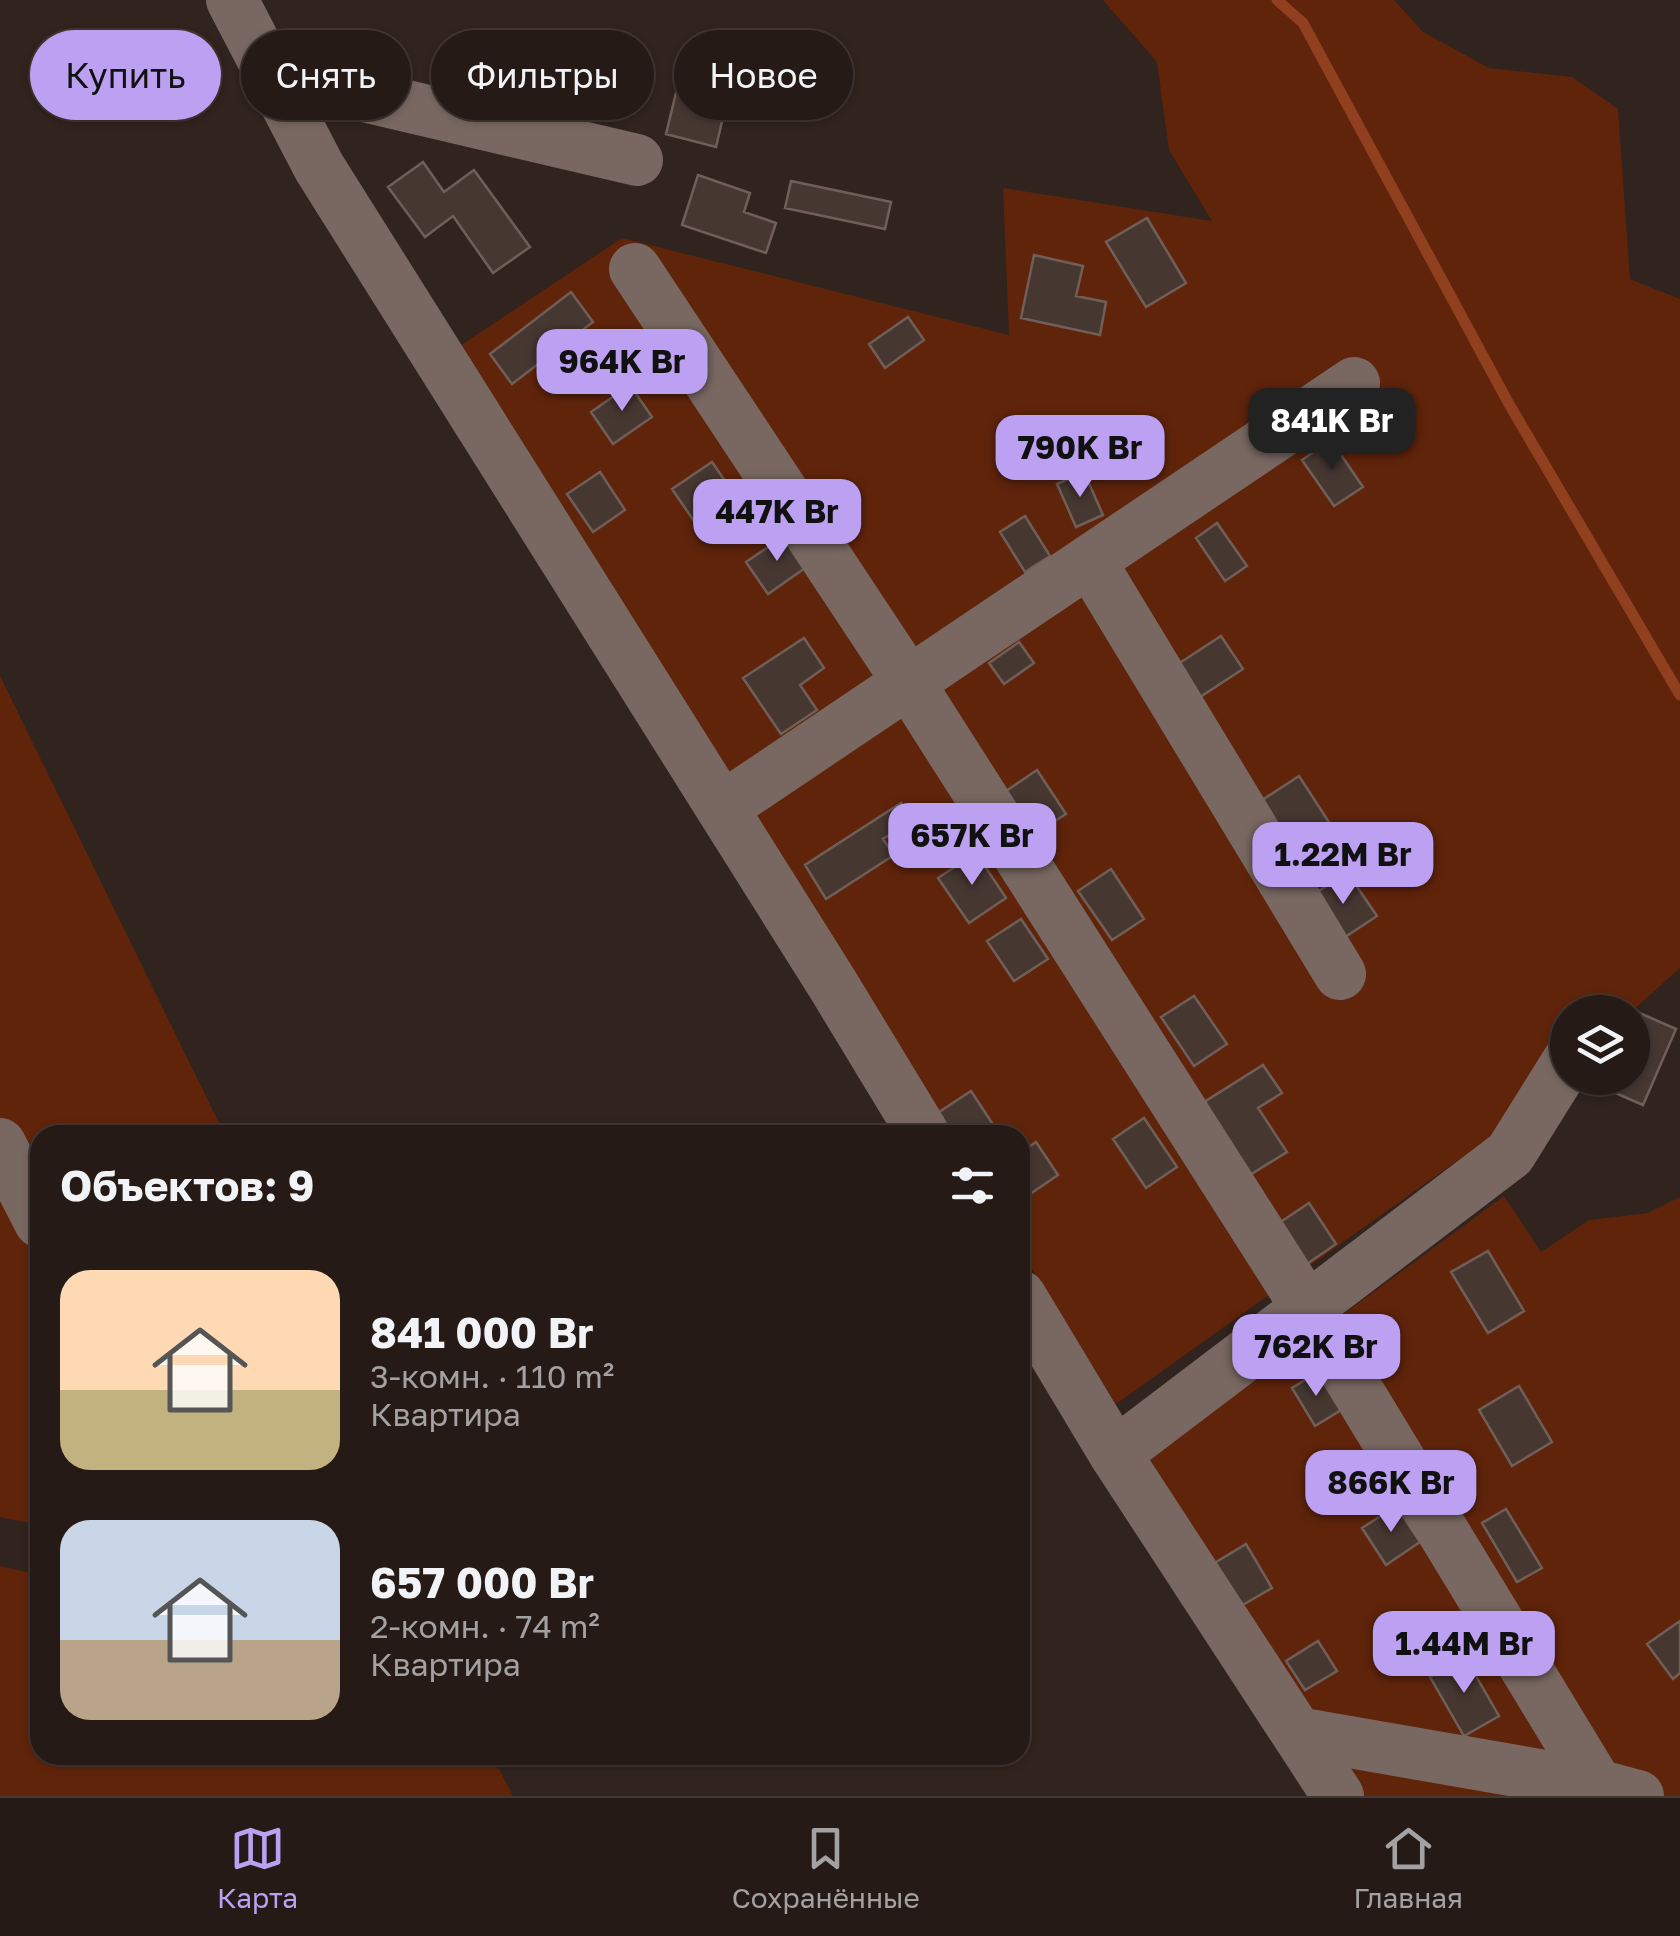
<!DOCTYPE html>
<html lang="ru">
<head>
<meta charset="utf-8">
<style>
  :root { --surface:#251a16; --page:#312723; --text:#f1f3f6; --muted:#a3a1a1; --line:#423835; --accent:#bca0f2 }
  body { margin:0; font-family:"Golos Text",sans-serif; background:var(--page); color:var(--text); height:100vh; display:flex; flex-direction:column; font-size:38px; white-space:nowrap }
  * { box-sizing:border-box; margin:0 }
  p { font-size:32px; color:var(--muted) }
  .icon { flex:none; width:55px; height:55px; fill:none; stroke:currentColor; stroke-width:2; stroke-linecap:round; stroke-linejoin:round }
  .map { position:relative; flex:1; overflow:hidden }
  .drawer { position:absolute; left:30px; top:1125px; width:1000px; height:640px; display:flex; flex-direction:column; background:var(--surface); border-radius:30px; box-shadow:0 2px 8px #0004,0 0 0 2px var(--line) }
  .drawer>* { flex:none }
  .hud { position:absolute; left:30px; top:30px; width:1000px; height:90px; display:flex; gap:20px }
  .fabs { position:absolute; left:1550px; top:995px; display:grid; gap:20px }
  .fabs a { display:grid; place-items:center; width:100px; height:100px; border-radius:50%; background:var(--surface); box-shadow:0 2px 8px #0004,0 0 0 2px var(--line); font-size:50px }
  .price { position:absolute; translate:-50% -85px; padding:0 22px; border-radius:20px; background:var(--accent); color:#111; font-size:32px; line-height:65px; filter:drop-shadow(0 2px 5px #0008) }
  .price::after { content:''; position:absolute; left:50%; top:60px; width:30px; height:22px; margin-left:-15px; background:inherit; clip-path:polygon(0 0,100% 0,50% 100%) }
  .price.on { background:#222; color:#fff }
  ul { padding:0; list-style:none }
  li { display:flex; align-items:center; gap:30px; height:250px; padding:0 30px }
  li span { display:grid; place-items:center; flex:none; width:280px; height:200px; border-radius:30px; color:#555 }
  li>.icon { margin-inline-start:auto }
  span .icon { width:120px; height:120px; fill:#fffc; stroke-width:1 }
  li b { font-size:42px }
  h2 { display:flex; justify-content:space-between; align-items:center; height:120px; padding:0 30px; font-size:42px }
  .pill { padding:0 35px; border-radius:45px; background:var(--surface); box-shadow:0 2px 8px #0004,0 0 0 2px var(--line); font-size:35px; line-height:90px }
  .pill.on { background:var(--accent); color:#111 }
  .tab-bar { display:flex; justify-content:space-around; align-items:center; height:140px; border-top:2px solid var(--line); background:var(--surface); font-size:28px; color:var(--muted) }
  .tab-bar a { display:grid; justify-items:center; gap:5px }
  .tab-bar .on { color:var(--accent) }
  .map>svg:first-child { display:block }
  .green { fill:#60240b }
  .lines { fill:none; stroke-linecap:round; stroke-linejoin:round }
  .stream { stroke:#91401f; stroke-width:11 }
  .building { fill:#463731; stroke:#705f59; stroke-width:2.5 }
  .minor { stroke:#796862; stroke-width:52 }
</style>
</head>
<body>
<div class="map">
<svg width="1680" height="1796" viewBox="0 0 1680 1796">
  <rect width="100%" height="100%" fill="#31231d"/>
  <!-- green -->
  <path class="green" d="M 1103,0 L 1394,0 L 1423,32 L 1489,68 L 1572,77 L 1618,109 L 1630,279 L 1680,299 L 1680,968 L 1631,1012 L 1568,1012 L 1567,1071 L 1513,1121 L 1116,1404 L 1020,1250 L 1020,1135 L 948,1135 L 458,347 L 622,238 L 1009,335 L 1003,188 L 1212,221 L 1169,150 L 1157,62 Z
    M 0,676 L 225,1135 L 40,1135 L 40,1525 L 0,1517 Z
    M 1504,1196 L 1541,1252 L 1589,1220 L 1648,1213 L 1680,1197 L 1680,1796 L 1361,1796 L 1144,1461 Z
    M 0,1566 L 40,1575 L 40,1755 L 481,1755 L 499,1769 L 513,1796 L 0,1796 Z"/>
  <g class="lines">
    <!-- stream -->
    <path class="stream" d="M 1277,0 L 1303,23 L 1509,404 L 1680,695"/>
  </g>
  <!-- building -->
  <path class="building" d="M 681,72 L 731,84 L 716,147 L 666,134 Z
    M 423,162 L 444,192 L 474,170 L 530,247 L 493,273 L 453,216 L 425,237 L 388,187 Z
    M 698,175 L 750,193 L 744,212 L 776,223 L 766,253 L 682,225 Z
    M 791,181 L 891,202 L 885,229 L 785,208 Z
    M 1147,218 L 1186,283 L 1146,307 L 1106,242 Z
    M 1034,255 L 1083,266 L 1076,296 L 1106,302 L 1100,335 L 1021,318 Z
    M 571,292 L 593,322 L 512,384 L 490,354 Z
    M 908,317 L 924,340 L 885,368 L 869,344 Z
    M 630,385 L 652,417 L 613,444 L 591,412 Z
    M 1331,440 L 1363,487 L 1334,506 L 1302,460 Z
    M 712,462 L 734,494 L 694,521 L 672,489 Z
    M 600,472 L 625,510 L 593,532 L 567,494 Z
    M 1084,472 L 1103,515 L 1076,527 L 1057,484 Z
    M 1025,516 L 1050,556 L 1025,572 L 1000,532 Z
    M 1217,523 L 1247,566 L 1225,581 L 1196,538 Z
    M 786,535 L 808,566 L 768,594 L 746,562 Z
    M 1221,636 L 1243,669 L 1197,699 L 1175,666 Z
    M 804,638 L 824,668 L 800,685 L 817,710 L 781,734 L 743,678 Z
    M 1019,642 L 1034,663 L 1004,684 L 989,663 Z
    M 1037,770 L 1066,814 L 1035,834 L 1006,791 Z
    M 1299,776 L 1334,830 L 1289,860 L 1253,806 Z
    M 901,803 L 913,821 L 883,839 L 894,855 L 826,899 L 805,865 Z
    M 976,853 L 1006,898 L 969,923 L 938,878 Z
    M 1111,869 L 1144,919 L 1112,940 L 1078,891 Z
    M 1347,872 L 1377,916 L 1339,941 L 1310,897 Z
    M 1021,919 L 1048,959 L 1014,981 L 987,941 Z
    M 1194,996 L 1227,1044 L 1194,1066 L 1161,1017 Z
    M 1617,1003 L 1676,1029 L 1643,1105 L 1611,1091 L 1617,1078 L 1632,1078 L 1632,1012 L 1613,1012 Z
    M 1263,1065 L 1282,1093 L 1258,1108 L 1287,1152 L 1248,1176 L 1201,1104 Z
    M 971,1091 L 1000,1135 L 951,1135 L 936,1114 Z
    M 1144,1118 L 1177,1167 L 1146,1188 L 1113,1139 Z
    M 1036,1142 L 1058,1175 L 1020,1201 L 1020,1153 Z
    M 1309,1203 L 1336,1244 L 1301,1268 L 1273,1227 Z
    M 1488,1251 L 1524,1311 L 1488,1333 L 1451,1272 Z
    M 1318,1372 L 1341,1410 L 1315,1426 L 1292,1388 Z
    M 1519,1386 L 1552,1442 L 1512,1466 L 1479,1410 Z
    M 1396,1506 L 1420,1542 L 1386,1565 L 1362,1528 Z
    M 1506,1509 L 1542,1568 L 1517,1582 L 1482,1523 Z
    M 1246,1544 L 1272,1588 L 1239,1607 L 1213,1564 Z
    M 1680,1621 L 1680,1673 L 1673,1679 L 1647,1644 Z
    M 1318,1641 L 1337,1671 L 1305,1690 L 1286,1661 Z
    M 1465,1657 L 1499,1716 L 1464,1736 L 1430,1677 Z"/>
  <g class="lines">
    <!-- minor -->
    <path class="minor" d="M 232,0 L 319,167 L 833,985 L 924,1135
      M 270,74 L 637,160
      M 635,269 L 909,683 L 1309,1311 L 1597,1785
      M 1091,563 L 1340,974
      M 722,808 L 1354,383
      M 0,1144 L 40,1222
      M 1020,1296 L 1115,1454 L 1338,1796
      M 1115,1454 L 1510,1154 L 1568,1061
      M 1298,1733 L 1597,1785 L 1638,1796"/>
  </g>
</svg>
<div class="fabs">
<a><svg class="icon" aria-label="layers" viewBox="0 0 24 24"><path d="M12 4l9 5-9 5-9-5zM3 14l9 5 9-5"/></svg></a>
</div>
<b class="price" style="left:622px;top:414px">964K Br</b>
<b class="price on" style="left:1332px;top:473px">841K Br</b>
<b class="price" style="left:1080px;top:500px">790K Br</b>
<b class="price" style="left:777px;top:564px">447K Br</b>
<b class="price" style="left:972px;top:888px">657K Br</b>
<b class="price" style="left:1343px;top:907px">1.22M Br</b>
<b class="price" style="left:1316px;top:1399px">762K Br</b>
<b class="price" style="left:1391px;top:1535px">866K Br</b>
<b class="price" style="left:1464px;top:1696px">1.44M Br</b>
<div class="hud">
<a class="pill on">Купить</a>
<a class="pill">Снять</a>
<a class="pill">Фильтры</a>
<a class="pill">Новое</a>
</div>
<section class="drawer">
<h2>Объектов: 9<svg class="icon" aria-label="filters" viewBox="0 0 24 24"><path d="M4 7h16M4 17h16"/><circle cx="9" cy="7" r="2"/><circle cx="15" cy="17" r="2"/></svg></h2>
<ul>
<li><span style="background:linear-gradient(#ffd9b3 60%,#c2b280 0)"><svg class="icon" aria-label="home" viewBox="0 0 24 24"><path d="M3 11l9-7 9 7M6 9v11h12V9"/></svg></span><div><b>841 000 Br</b><p>3-комн. · 110 m²</p><p>Квартира</p></div></li>
<li><span style="background:linear-gradient(#c9d6e8 60%,#b9a48a 0)"><svg class="icon" aria-label="home" viewBox="0 0 24 24"><path d="M3 11l9-7 9 7M6 9v11h12V9"/></svg></span><div><b>657 000 Br</b><p>2-комн. · 74 m²</p><p>Квартира</p></div></li>
</ul>
</section>
</div>
<nav class="tab-bar">
<a class="on"><svg class="icon" aria-label="map" viewBox="0 0 24 24"><path d="M3 6l6-2 6 2 6-2v14l-6 2-6-2-6 2zM9 4v14M15 6v14"/></svg>Карта</a>
<a><svg class="icon" aria-label="saved" viewBox="0 0 24 24"><path d="M7 4h10v16l-5-4-5 4z"/></svg>Сохранённые</a>
<a><svg class="icon" aria-label="home" viewBox="0 0 24 24"><path d="M3 11l9-7 9 7M6 9v11h12V9"/></svg>Главная</a>
</nav>
</body>
</html>
